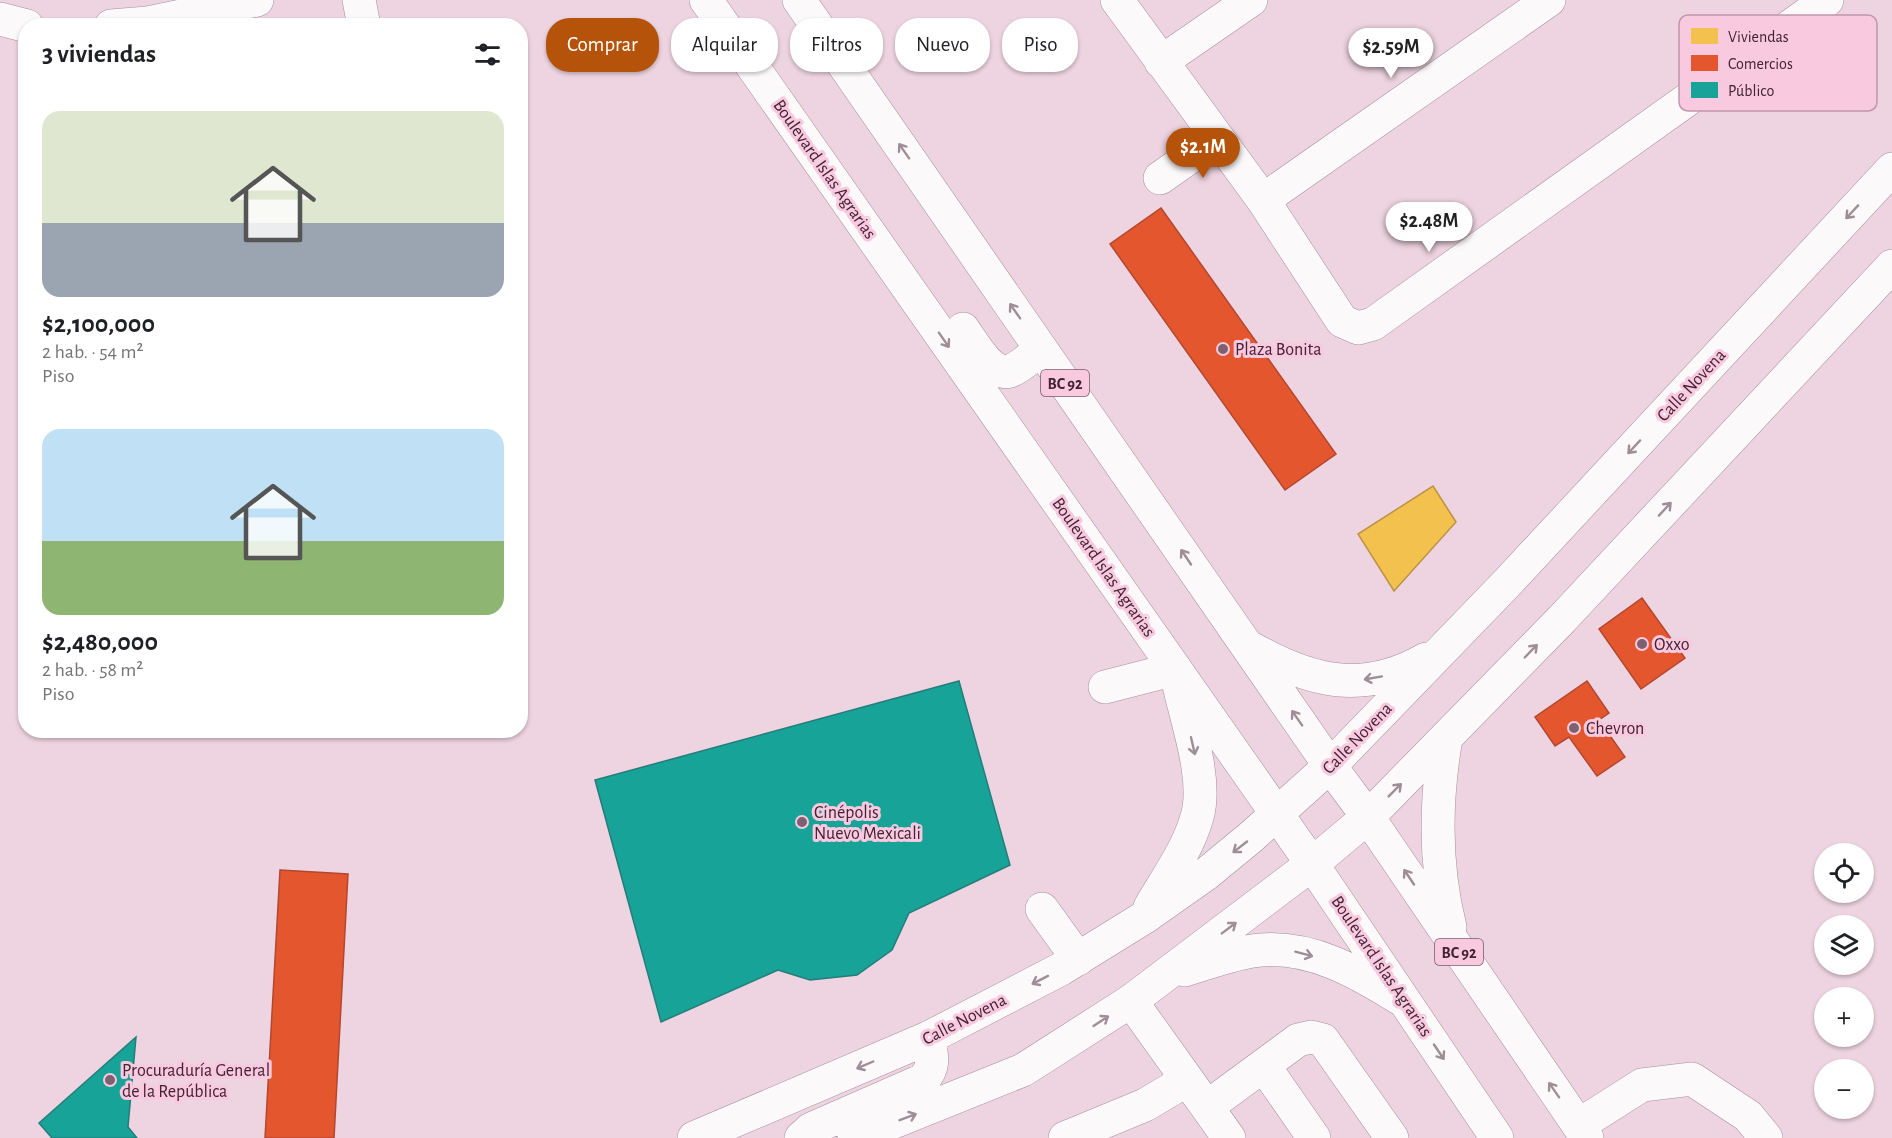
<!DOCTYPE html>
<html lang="es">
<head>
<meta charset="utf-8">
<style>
  :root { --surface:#fff; --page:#f6f6f6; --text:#202124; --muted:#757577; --accent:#b45309 }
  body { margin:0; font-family:"Alegreya Sans",sans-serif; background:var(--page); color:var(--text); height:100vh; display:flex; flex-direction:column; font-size:22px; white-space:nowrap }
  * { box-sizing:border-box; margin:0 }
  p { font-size:20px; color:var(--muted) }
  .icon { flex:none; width:33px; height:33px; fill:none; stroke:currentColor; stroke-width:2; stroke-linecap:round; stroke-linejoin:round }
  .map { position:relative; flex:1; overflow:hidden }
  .panel { position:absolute; left:18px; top:18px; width:510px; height:720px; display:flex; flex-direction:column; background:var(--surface); border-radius:24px; box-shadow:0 2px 4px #0004 }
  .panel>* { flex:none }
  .hud { position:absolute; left:546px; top:18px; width:570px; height:54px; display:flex; gap:12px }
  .fabs { position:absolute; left:1814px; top:843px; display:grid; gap:12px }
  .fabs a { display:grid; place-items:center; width:60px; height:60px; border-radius:50%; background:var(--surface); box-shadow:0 2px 4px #0004; font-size:30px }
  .price { position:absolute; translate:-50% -51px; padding:0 14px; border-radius:21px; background:#fff; color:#222; font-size:20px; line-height:39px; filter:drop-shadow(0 2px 3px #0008) }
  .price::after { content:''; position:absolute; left:50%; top:36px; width:18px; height:14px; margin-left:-9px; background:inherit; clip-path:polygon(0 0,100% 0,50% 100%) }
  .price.active { background:var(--accent); color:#fff }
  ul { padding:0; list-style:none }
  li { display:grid; align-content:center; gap:12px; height:318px; padding:0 24px }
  li span { display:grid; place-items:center; height:186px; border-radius:18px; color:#555 }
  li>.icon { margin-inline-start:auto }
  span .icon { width:108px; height:108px; fill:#fffc; stroke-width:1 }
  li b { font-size:26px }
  h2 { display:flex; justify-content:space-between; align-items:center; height:72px; padding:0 24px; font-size:26px }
  .tag { padding:0 21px; border-radius:24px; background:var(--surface); box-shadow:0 2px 4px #0004; font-size:21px; line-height:54px }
  .tag.active { background:var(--accent); color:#fff }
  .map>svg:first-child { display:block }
  .homes { fill:#f2c14e; stroke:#bd9246; stroke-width:1.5 }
  .shops { fill:#e4572e; stroke:#b34730; stroke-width:1.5 }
  .public { fill:#17a398; stroke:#247d7a; stroke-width:1.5 }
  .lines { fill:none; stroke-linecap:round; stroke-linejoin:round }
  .minor-casing { stroke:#a68e9a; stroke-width:34 }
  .major-casing { stroke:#a68e9a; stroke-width:34 }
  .minor { stroke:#fcf9fa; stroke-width:33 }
  .major { stroke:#fcf9fa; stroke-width:33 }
  .oneway { stroke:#9f8e96 }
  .poi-dot { fill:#7e6170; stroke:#f8c9df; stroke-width:2 }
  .labels { text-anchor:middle; stroke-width:6; stroke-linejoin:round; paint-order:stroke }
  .shield { fill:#f8c9df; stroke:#795567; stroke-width:1.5 }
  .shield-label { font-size:16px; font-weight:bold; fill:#422333 }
  .street-label { font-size:18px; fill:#422333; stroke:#f8c9df }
  .poi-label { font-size:18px; fill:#422333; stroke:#f8c9df; text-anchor:start }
  .key { fill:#f8c9df; stroke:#c197ab; stroke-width:1.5 }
  .key-label { font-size:16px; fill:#422333 }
</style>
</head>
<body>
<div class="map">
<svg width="1892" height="1138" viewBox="0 0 1892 1138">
  <rect width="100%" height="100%" fill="#eed4e0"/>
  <!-- homes -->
  <path class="homes" d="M 1433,486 L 1456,522 L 1394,591 L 1358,534 Z"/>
  <!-- shops -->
  <path class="shops" d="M 1161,208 L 1336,454 L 1285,490 L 1110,244 Z
    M 1642,598 L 1685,658 L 1641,689 L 1599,629 Z
    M 1587,681 L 1609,713 L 1599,720 L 1625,757 L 1597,776 L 1569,737 L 1555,746 L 1535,717 Z
    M 280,870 L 348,874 L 334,1138 L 265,1138 Z"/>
  <!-- public -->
  <path class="public" d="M 959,681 L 1010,865 L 909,913 L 892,950 L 857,975 L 810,980 L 778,970 L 661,1022 L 595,780 Z
    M 136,1037 L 128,1127 L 137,1138 L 52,1138 L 39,1123 Z"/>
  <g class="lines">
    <defs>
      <path id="minor" d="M 359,0 L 364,26
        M 1117,0 L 1263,200 L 1342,321 L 1358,328 L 1373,324 L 1827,0
        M 0,19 L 27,26
        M 111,26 L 148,23 L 257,0
        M 1161,62 L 1251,0
        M 1160,178 L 1217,138
        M 1263,200 L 1549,0
        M 1105,687 L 1175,669
        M 1042,909 L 1078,959
        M 1131,1001 L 1229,1138
        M 1264,1066 L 1314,1138
        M 1207,1107 L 1298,1040 L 1311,1037 L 1323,1040 L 1392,1138
        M 1579,1125 L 1642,1085 L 1692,1079 L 1748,1116 L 1766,1138
        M 1065,1138 L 1145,1105 L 1187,1080"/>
      <path id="major" d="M 706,0 L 1312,864 L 1497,1138
        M 799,0 L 1330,766 L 1368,817 L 1587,1138
        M 963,329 C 973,343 991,377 1010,371 C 1021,367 1032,356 1041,349
        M 1251,648 C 1311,682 1363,695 1426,659
        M 1446,738 C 1435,802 1434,864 1450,927
        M 1150,907 C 1167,878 1188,849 1197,817 C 1208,780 1187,722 1179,685
        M 1185,970 C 1209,963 1235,952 1261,950 C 1312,946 1357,972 1399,998
        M 694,1138 L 928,1038 L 1061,969 L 1145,917 L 1206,874 L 1251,837 L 1330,766 L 1507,583 L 1892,169
        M 801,1138 L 811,1129 L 923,1080 C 936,1066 932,1055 928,1038
        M 854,1138 L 1023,1070 L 1131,1001 L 1312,864 L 1368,817 L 1562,619 L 1892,266"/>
    </defs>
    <!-- minor casing -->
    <use href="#minor" class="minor-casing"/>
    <!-- major casing -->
    <use href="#major" class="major-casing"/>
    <!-- minor -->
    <use href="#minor" class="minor"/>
    <!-- major -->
    <use href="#major" class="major"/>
  </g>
  <!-- one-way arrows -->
  <defs><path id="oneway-shaft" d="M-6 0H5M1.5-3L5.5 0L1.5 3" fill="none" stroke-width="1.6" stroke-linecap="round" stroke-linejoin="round" transform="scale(1.5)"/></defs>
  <g class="oneway">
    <use href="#oneway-shaft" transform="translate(904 151) rotate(-125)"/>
    <use href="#oneway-shaft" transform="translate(1852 212) rotate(133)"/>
    <use href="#oneway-shaft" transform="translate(1015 311) rotate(-125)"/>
    <use href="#oneway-shaft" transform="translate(944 340) rotate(55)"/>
    <use href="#oneway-shaft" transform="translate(1634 447) rotate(133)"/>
    <use href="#oneway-shaft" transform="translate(1665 509) rotate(-47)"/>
    <use href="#oneway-shaft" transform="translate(1186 557) rotate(-124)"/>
    <use href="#oneway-shaft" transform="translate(1531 651) rotate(-46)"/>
    <use href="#oneway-shaft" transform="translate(1373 678) rotate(170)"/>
    <use href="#oneway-shaft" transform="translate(1297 718) rotate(-125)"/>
    <use href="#oneway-shaft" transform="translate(1193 746) rotate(77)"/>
    <use href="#oneway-shaft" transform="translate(1395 790) rotate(-45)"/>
    <use href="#oneway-shaft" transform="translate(1240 847) rotate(142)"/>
    <use href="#oneway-shaft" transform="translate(1409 877) rotate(-124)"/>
    <use href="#oneway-shaft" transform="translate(1229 928) rotate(-37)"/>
    <use href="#oneway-shaft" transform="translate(1304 954) rotate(15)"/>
    <use href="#oneway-shaft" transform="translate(1040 980) rotate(153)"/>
    <use href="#oneway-shaft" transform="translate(1101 1021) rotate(-33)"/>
    <use href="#oneway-shaft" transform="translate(1439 1052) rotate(56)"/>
    <use href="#oneway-shaft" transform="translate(865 1065) rotate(157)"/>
    <use href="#oneway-shaft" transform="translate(1554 1090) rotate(-125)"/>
    <use href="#oneway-shaft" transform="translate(908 1117) rotate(-21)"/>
  </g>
  <!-- markers -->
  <g class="poi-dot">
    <circle cx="1223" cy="349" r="6"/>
    <circle cx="1642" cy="644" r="6"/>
    <circle cx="1574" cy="728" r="6"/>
    <circle cx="802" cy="822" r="6"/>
    <circle cx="110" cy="1080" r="6"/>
  </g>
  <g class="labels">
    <!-- shield labels -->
    <g class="shield">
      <rect x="1041" y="370" width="48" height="26" rx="4.5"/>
      <rect x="1435" y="939" width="48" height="26" rx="4.5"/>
    </g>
    <g class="shield-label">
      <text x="1065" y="389">BC 92</text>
      <text x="1459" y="958">BC 92</text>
    </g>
    <!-- street labels -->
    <g class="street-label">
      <text transform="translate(825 169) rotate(55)" y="6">Boulevard Islas Agrarias</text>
      <text transform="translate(1691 385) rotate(-47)" y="6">Calle Novena</text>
      <text transform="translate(1104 567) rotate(55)" y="6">Boulevard Islas Agrarias</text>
      <text transform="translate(1357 738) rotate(-46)" y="6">Calle Novena</text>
      <text transform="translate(1382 966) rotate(56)" y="6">Boulevard Islas Agrarias</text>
      <text transform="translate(964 1019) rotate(-27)" y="6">Calle Novena</text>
    </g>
    <!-- poi labels -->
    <g class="poi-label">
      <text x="1235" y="355">Plaza Bonita</text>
      <text x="1654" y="650">Oxxo</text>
      <text x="1586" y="734">Chevron</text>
      <text x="814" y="818">Cinépolis<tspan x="814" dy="21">Nuevo Mexicali</tspan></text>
      <text x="122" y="1076">Procuraduría General<tspan x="122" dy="21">de la República</tspan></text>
    </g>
  </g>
  <!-- legend -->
  <rect x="1679" y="15" width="198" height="96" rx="9" class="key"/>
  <rect x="1691" y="28" width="27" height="16" fill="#f2c14e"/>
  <rect x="1691" y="55" width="27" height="16" fill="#e4572e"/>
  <rect x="1691" y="82" width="27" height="16" fill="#17a398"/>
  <g class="key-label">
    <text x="1728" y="42">Viviendas</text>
    <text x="1728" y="69">Comercios</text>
    <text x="1728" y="96">Público</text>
  </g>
</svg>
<div class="fabs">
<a><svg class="icon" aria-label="locate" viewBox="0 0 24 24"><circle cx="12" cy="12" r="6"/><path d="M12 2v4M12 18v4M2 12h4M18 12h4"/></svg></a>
<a><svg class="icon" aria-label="layers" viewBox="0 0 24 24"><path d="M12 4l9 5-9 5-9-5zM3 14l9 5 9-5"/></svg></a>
<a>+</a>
<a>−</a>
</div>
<b class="price" style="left:1391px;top:79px">$2.59M</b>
<b class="price active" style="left:1203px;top:179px">$2.1M</b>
<b class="price" style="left:1429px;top:253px">$2.48M</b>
<div class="hud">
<a class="tag active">Comprar</a>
<a class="tag">Alquilar</a>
<a class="tag">Filtros</a>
<a class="tag">Nuevo</a>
<a class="tag">Piso</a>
</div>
<section class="panel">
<h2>3 viviendas<svg class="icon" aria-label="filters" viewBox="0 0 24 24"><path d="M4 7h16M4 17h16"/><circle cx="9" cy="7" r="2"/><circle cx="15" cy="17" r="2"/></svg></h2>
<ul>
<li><span style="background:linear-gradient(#dfe7d0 60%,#9aa5b1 0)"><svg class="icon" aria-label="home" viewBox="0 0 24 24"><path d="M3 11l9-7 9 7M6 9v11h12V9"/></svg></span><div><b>$2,100,000</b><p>2 hab. · 54 m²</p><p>Piso</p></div></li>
<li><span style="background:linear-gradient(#bfe0f5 60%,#8fb573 0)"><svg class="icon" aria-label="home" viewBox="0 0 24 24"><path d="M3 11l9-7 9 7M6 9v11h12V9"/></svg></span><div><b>$2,480,000</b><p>2 hab. · 58 m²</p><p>Piso</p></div></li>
</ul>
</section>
</div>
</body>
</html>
